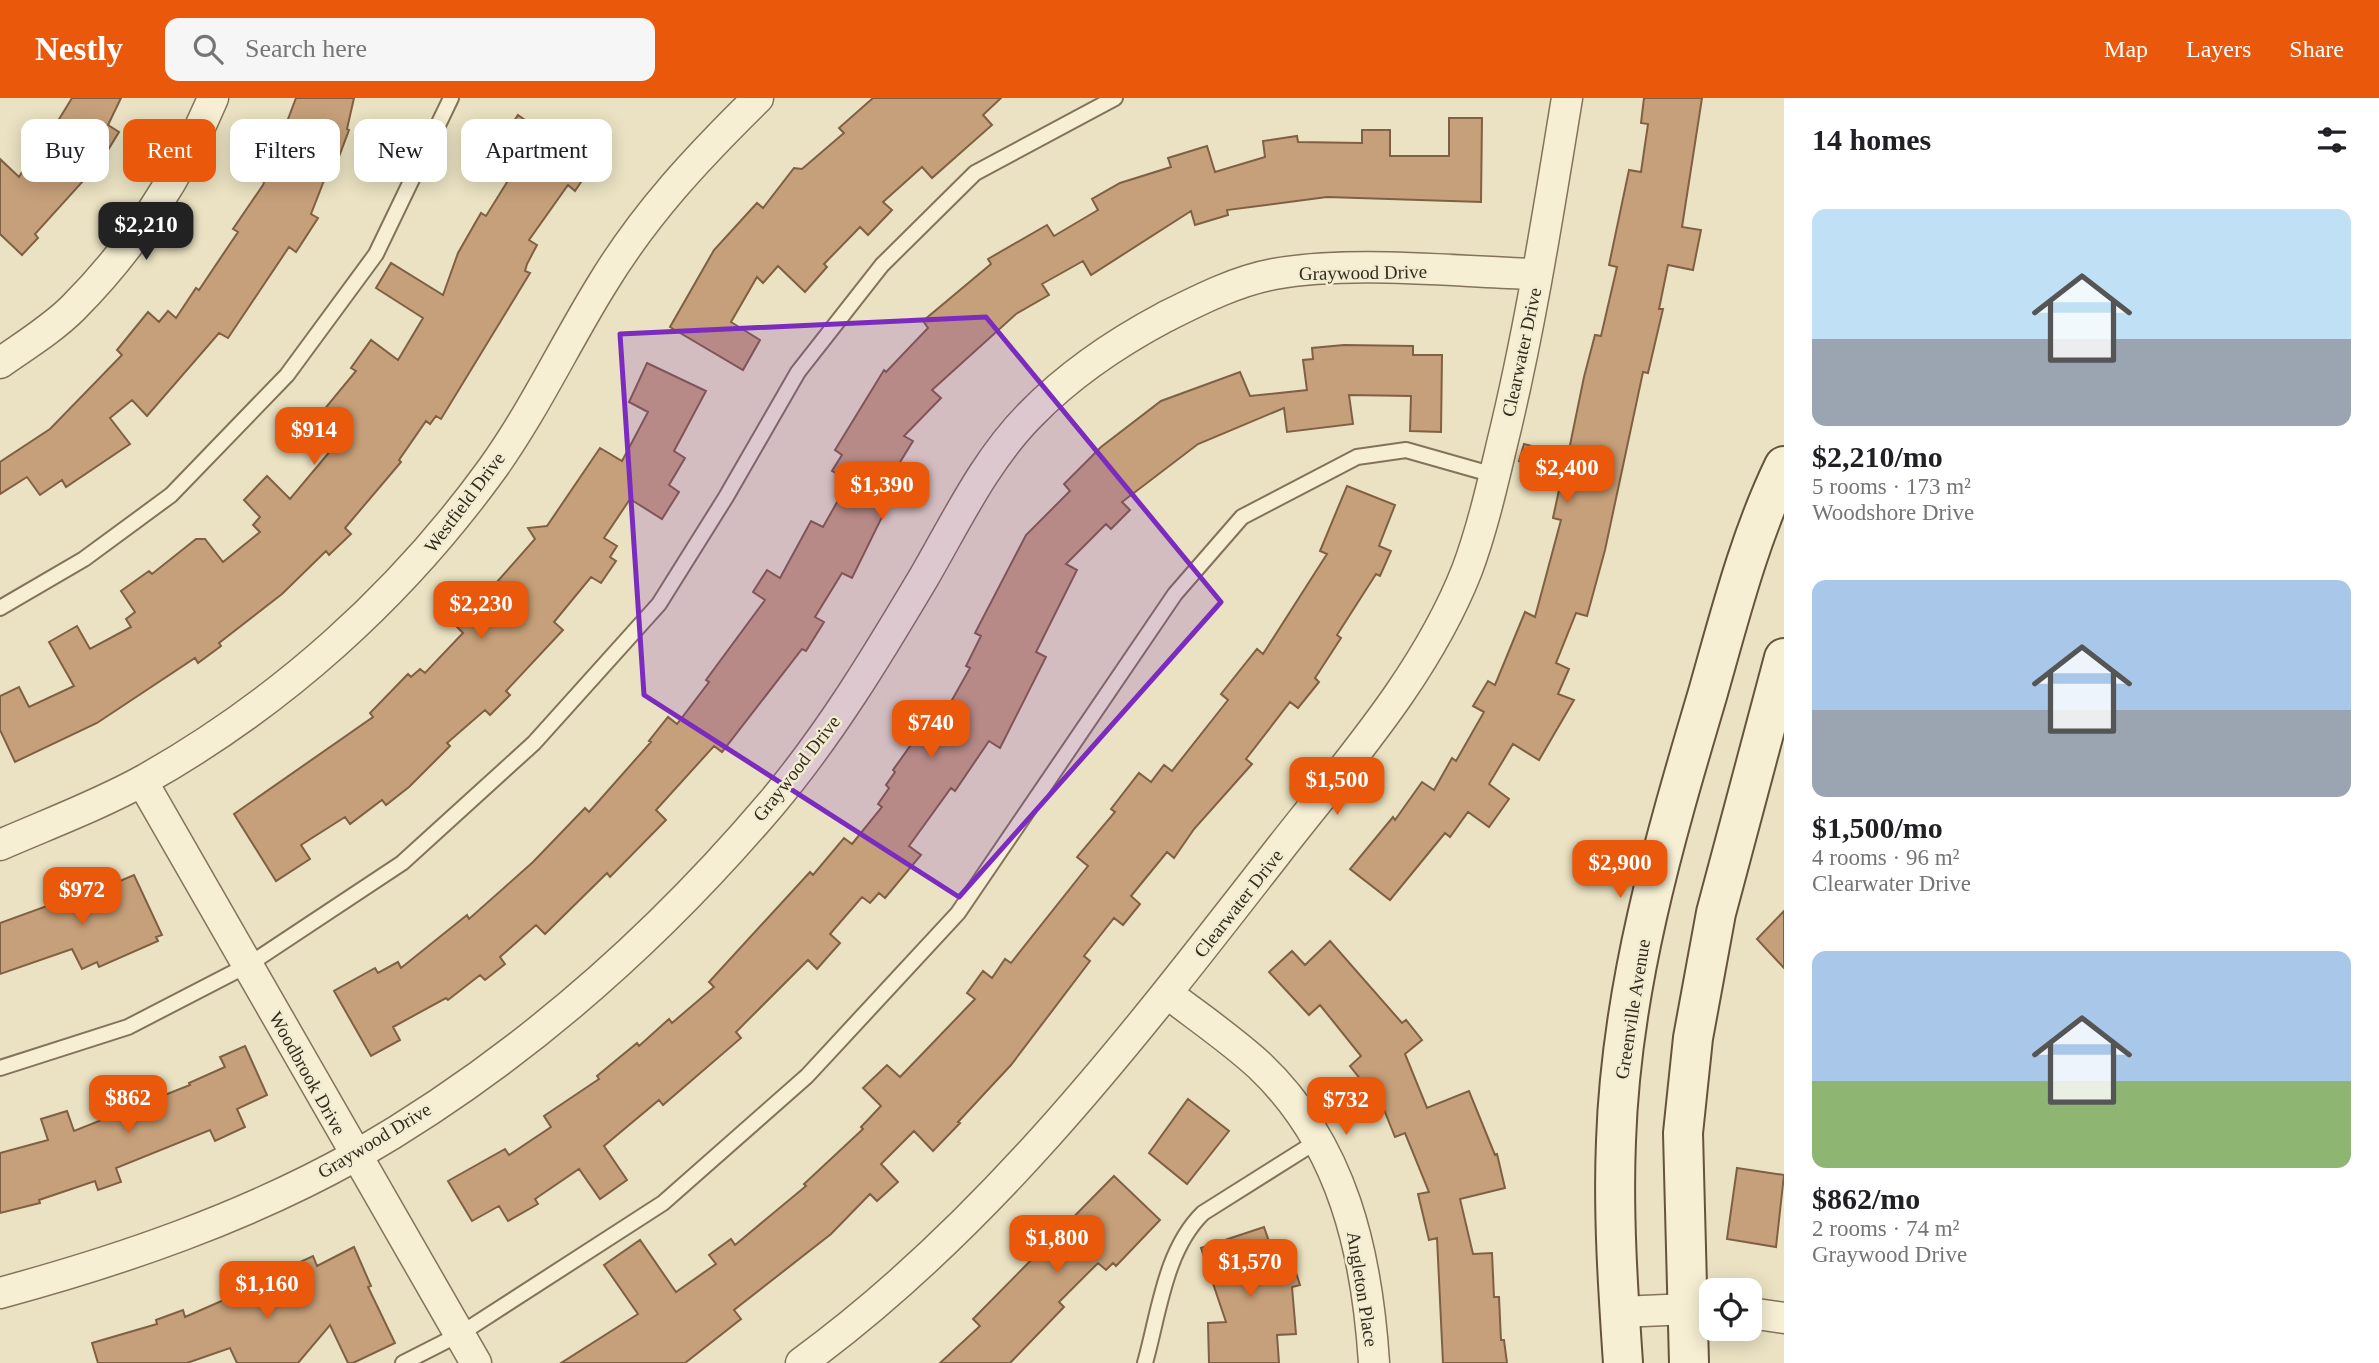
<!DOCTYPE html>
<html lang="en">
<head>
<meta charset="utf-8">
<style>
  :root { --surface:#fff; --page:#f6f6f6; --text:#202124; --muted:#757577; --accent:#ea580c }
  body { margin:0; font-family:"Times New Roman",serif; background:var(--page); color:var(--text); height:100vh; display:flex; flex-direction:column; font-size:26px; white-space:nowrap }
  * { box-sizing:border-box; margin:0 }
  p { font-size:23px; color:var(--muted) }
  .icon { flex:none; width:38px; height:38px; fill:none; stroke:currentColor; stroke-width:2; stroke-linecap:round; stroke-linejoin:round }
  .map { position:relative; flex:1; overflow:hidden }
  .details { display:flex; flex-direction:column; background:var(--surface); width:595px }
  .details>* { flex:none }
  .hud { position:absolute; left:21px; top:21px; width:665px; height:63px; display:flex; gap:14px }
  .fabs { position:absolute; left:1699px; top:1180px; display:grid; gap:14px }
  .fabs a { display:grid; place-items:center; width:63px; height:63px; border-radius:14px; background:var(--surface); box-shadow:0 4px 18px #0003; font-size:35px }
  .price { position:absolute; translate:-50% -60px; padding:0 16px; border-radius:14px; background:var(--accent); color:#fff; font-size:23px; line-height:46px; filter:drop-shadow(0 2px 4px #0008) }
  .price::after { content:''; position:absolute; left:50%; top:42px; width:21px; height:16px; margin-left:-10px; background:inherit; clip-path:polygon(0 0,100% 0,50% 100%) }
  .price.current { background:#222; color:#fff }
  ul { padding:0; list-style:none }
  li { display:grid; align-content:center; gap:14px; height:371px; padding:0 28px }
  li span { display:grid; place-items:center; height:217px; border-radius:14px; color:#555 }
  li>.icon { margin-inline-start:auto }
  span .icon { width:126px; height:126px; fill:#fffc; stroke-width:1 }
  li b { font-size:30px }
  h2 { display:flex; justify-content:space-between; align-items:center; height:84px; padding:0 28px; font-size:30px }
  .tag { padding:0 24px; border-radius:14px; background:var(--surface); box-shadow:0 4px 18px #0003; font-size:24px; line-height:63px }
  .tag.current { background:var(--accent); color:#fff }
  header { display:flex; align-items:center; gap:42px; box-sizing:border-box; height:98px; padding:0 35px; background:var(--accent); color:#fff }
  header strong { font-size:33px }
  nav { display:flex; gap:38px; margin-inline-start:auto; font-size:24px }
  .search { width:490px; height:63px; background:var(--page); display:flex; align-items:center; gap:18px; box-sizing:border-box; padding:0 24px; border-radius:14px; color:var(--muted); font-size:26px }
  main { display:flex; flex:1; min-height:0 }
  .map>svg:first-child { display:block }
  .building { fill:#c6a07a; stroke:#806042; stroke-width:2 }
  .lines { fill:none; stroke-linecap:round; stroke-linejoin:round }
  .lane-casing { stroke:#83735a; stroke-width:18 }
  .street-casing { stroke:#83735a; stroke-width:33 }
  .secondary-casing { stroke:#65543d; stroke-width:42 }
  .lane { stroke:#f6efd4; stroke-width:14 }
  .street { stroke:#f6efd4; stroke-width:30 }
  .secondary { stroke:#f6efd4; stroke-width:38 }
  .marked { fill:#7b2cbf; fill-opacity:0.2; stroke:#7b2cbf; stroke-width:5; stroke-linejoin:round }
  .labels { text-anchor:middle; stroke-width:5; stroke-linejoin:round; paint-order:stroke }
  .street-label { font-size:19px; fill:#342a1d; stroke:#f2ecd1 }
</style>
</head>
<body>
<header>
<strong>Nestly</strong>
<div class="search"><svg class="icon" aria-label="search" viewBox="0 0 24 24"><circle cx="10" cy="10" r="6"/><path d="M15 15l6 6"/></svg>Search here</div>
<nav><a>Map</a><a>Layers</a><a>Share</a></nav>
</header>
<main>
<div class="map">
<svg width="1784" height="1265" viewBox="0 0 1784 1265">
  <rect width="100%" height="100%" fill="#eae2c2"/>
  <!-- building -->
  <path class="building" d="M 72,0 L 121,0 L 108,27 L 119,34 L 97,70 L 93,67 L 84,82 L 35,136 L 38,140 L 22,157 L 0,136 L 0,61 L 19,79 L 49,29 L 53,31 Z
    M 296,0 L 354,0 L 347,31 L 349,32 L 337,64 L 332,62 L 311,116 L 318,120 L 296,154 L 289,149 L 228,240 L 219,235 L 147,318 L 132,302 L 110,320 L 130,346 L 66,389 L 62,382 L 40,397 L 27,379 L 0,396 L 0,364 L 50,331 L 122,257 L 117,252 L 148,214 L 159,224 L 168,213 L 176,220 L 196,190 L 199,192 L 238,134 L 233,131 L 263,87 Z
    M 873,0 L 1001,0 L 983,17 L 992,27 L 932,80 L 922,69 L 883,104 L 892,112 L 868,137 L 860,129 L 824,166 L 827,169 L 805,194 L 778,168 L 763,185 L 757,179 L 731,224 L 760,242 L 743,272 L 670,229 L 714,152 L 757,105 L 763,110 L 794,70 L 802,71 L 844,35 L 839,30 Z
    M 1644,0 L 1702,0 L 1682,129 L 1701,132 L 1693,172 L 1668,167 L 1659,211 L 1663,211 L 1648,275 L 1643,274 L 1605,452 L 1587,518 L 1576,515 L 1556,565 L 1569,571 L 1558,596 L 1574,602 L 1539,662 L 1513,646 L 1489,686 L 1509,701 L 1489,729 L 1468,714 L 1450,739 L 1445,735 L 1390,802 L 1350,771 L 1393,719 L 1395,722 L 1422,684 L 1434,692 L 1452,660 L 1456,663 L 1484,614 L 1473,608 L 1488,583 L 1495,587 L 1525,514 L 1535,519 L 1561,422 L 1553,420 L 1562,378 L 1519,363 L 1524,346 L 1568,357 L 1584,279 L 1595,237 L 1601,238 L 1617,169 L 1609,167 L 1629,72 L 1641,74 L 1648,26 L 1641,25 Z
    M 518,17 L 591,69 L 575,93 L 568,87 L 529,142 L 537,147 L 527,166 L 525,173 L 530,175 L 441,321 L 436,318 L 430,326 L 426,323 L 399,362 L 401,364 L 345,430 L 351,436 L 329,457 L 326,453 L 282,496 L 219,545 L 221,548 L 198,565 L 195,560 L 97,625 L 15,664 L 0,632 L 0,598 L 19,589 L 29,609 L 74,588 L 49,544 L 77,528 L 90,551 L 131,529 L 126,521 L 135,514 L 121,493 L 149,473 L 152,476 L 196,441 L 205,441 L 223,464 L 260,434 L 253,427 L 260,419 L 244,402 L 267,378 L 290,401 L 332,351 L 308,331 L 356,273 L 351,270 L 371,242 L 398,262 L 423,220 L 376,190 L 391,165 L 443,197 L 458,155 L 481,115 L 486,118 L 514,73 L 508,69 L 519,52 L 502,41 Z
    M 1449,20 L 1482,20 L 1481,104 L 1327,99 L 1227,112 L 1228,117 L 1195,127 L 1191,113 L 1091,177 L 1083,163 L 1042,186 L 1049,197 L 1016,216 L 932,292 L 941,300 L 904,338 L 913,343 L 894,374 L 906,381 L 881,421 L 852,480 L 842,475 L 815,519 L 824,524 L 806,553 L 802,551 L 722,654 L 714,648 L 656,712 L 666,722 L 610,779 L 607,775 L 545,836 L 536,827 L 500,859 L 505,866 L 485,882 L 480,877 L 448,902 L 446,900 L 393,929 L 400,942 L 371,958 L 334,893 L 375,870 L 378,875 L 398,864 L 401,870 L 467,817 L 469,821 L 533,764 L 585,710 L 589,714 L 651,644 L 649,643 L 668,619 L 677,626 L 709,584 L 706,582 L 765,502 L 753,494 L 767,472 L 780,480 L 811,423 L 823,429 L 849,383 L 832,373 L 842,357 L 835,352 L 884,272 L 886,274 L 928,230 L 923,223 L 991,166 L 988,161 L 1047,127 L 1054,138 L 1098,112 L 1092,101 L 1120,85 L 1171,69 L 1168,60 L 1207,48 L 1215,74 L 1265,59 L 1263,43 L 1297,38 L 1298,44 L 1362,45 L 1362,32 L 1390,32 L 1390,58 L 1449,58 Z
    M 1344,247 L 1413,248 L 1413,257 L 1442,257 L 1441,334 L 1410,333 L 1411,298 L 1349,297 L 1353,326 L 1287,334 L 1284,310 L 1198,346 L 1122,404 L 1130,412 L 1111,431 L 1106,426 L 1066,466 L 1077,472 L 1036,554 L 1046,559 L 1000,650 L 989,643 L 955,693 L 951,690 L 909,748 L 921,757 L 885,800 L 879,795 L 870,805 L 862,799 L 830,836 L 840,845 L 817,871 L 808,862 L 736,934 L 741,940 L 663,1007 L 659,1002 L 604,1048 L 627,1082 L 600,1101 L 579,1071 L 535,1101 L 538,1106 L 508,1123 L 499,1108 L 472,1123 L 448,1083 L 505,1051 L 509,1057 L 551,1029 L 544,1018 L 599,981 L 597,978 L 637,945 L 639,948 L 669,921 L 672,925 L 714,889 L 709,884 L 810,774 L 813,777 L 844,740 L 852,746 L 882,709 L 878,706 L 889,690 L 886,687 L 895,674 L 893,672 L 913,644 L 917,647 L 936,614 L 943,618 L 970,570 L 966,568 L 981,538 L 975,535 L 1026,437 L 1070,393 L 1064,386 L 1101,349 L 1161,303 L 1240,274 L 1250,298 L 1307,292 L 1303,262 L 1313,261 L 1312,250 Z
    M 647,265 L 706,293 L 674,353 L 685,360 L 669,387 L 679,394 L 662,421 L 630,401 L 604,440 L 617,448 L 610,459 L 616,463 L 601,485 L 591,479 L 554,524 L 563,532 L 506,593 L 510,597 L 490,617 L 485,612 L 447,645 L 450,648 L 409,689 L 386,707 L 382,702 L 350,726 L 345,719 L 301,747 L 310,761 L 276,783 L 234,716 L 373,619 L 370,615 L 408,576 L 411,579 L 420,571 L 425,575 L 463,535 L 457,529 L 535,441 L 528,430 L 547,428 L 600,350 L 622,363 L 648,314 L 629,304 Z
    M 1347,388 L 1395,407 L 1379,448 L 1391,453 L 1380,478 L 1376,476 L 1337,537 L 1341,540 L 1315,580 L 1319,584 L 1298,610 L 1290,604 L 1246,661 L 1252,666 L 1194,731 L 1174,760 L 1167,754 L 1131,798 L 1140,806 L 1123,827 L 1114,820 L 1084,858 L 1090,863 L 1011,967 L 958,1024 L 960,1025 L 933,1053 L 914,1033 L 881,1066 L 898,1084 L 877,1103 L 870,1096 L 831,1136 L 734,1212 L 741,1221 L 685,1265 L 561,1265 L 638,1216 L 604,1167 L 640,1142 L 676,1194 L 716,1166 L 709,1157 L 731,1141 L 735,1147 L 806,1088 L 804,1086 L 863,1031 L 861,1029 L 881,1008 L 863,990 L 887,967 L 900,979 L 975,901 L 967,895 L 983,873 L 992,880 L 1005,861 L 1011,865 L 1088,768 L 1077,759 L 1115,714 L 1111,711 L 1139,675 L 1151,684 L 1164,667 L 1172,673 L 1228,602 L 1221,596 L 1257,551 L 1263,556 L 1327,456 L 1320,453 Z
    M 117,777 L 120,783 L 134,777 L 162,837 L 156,839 L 158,843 L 99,869 L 97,864 L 82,871 L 72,851 L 0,876 L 0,825 L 83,795 L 82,792 Z
    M 1784,813 L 1784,870 L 1757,841 Z
    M 1330,843 L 1402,925 L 1406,922 L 1422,942 L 1405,956 L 1427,1010 L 1469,993 L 1495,1057 L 1497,1056 L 1505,1090 L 1460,1101 L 1473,1156 L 1492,1155 L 1494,1199 L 1499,1199 L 1501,1242 L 1504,1242 L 1507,1265 L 1443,1265 L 1437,1140 L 1429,1142 L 1418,1096 L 1429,1094 L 1405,1035 L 1395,1039 L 1372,982 L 1365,987 L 1350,968 L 1361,958 L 1320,907 L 1309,917 L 1269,874 L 1292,853 L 1305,867 Z
    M 245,948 L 267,997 L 237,1011 L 245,1029 L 215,1043 L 210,1032 L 116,1070 L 121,1084 L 98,1092 L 95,1083 L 39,1102 L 40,1105 L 0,1115 L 0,1055 L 48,1042 L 41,1021 L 67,1013 L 74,1033 L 190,987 L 189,985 L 225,969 L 220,959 Z
    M 1188,1001 L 1229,1033 L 1187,1086 L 1149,1055 Z
    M 1737,1070 L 1784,1077 L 1776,1149 L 1727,1141 Z
    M 1114,1078 L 1160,1122 L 1116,1168 L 1113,1165 L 1106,1172 L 1098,1165 L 1059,1204 L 1064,1209 L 1010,1265 L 940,1265 L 980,1228 L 973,1221 Z
    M 1264,1129 L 1276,1164 L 1291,1159 L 1300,1187 L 1292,1189 L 1296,1236 L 1277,1237 L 1279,1265 L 1209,1265 L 1208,1225 L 1226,1224 L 1201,1150 Z
    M 354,1149 L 371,1188 L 368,1189 L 395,1245 L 353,1265 L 348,1265 L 330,1227 L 298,1265 L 237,1265 L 230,1250 L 187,1265 L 98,1265 L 92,1245 L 157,1226 L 156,1222 L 183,1212 L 185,1219 L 290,1173 L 289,1169 L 313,1158 L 317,1168 Z"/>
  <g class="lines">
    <defs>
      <path id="lane" d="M 0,510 L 84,461 L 171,397 L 287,277 L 376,156 L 451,0
        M 0,970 L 128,929 L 248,867 L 402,765 L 534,645 L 659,506 L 726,399 L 798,274 L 882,167 L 975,75 L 1115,0
        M 403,1265 L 460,1236 L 663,1105 L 807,978 L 958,815 L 1175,496 L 1242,419 L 1357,359 L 1406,352 L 1494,377
        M 1145,1265 C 1159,1215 1165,1152 1203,1115 L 1319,1042"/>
      <path id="street" d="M 0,265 C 24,248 52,231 73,210 C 132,151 181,77 213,0
        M 142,683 L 476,1265
        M 0,747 C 48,726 99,707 144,682 C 281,605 400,498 492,371 C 533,314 564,248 601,188 C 645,115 698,59 758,0
        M 1167,895 C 1198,919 1232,942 1260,968 C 1343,1047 1367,1155 1374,1265
        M 0,1195 C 122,1162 244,1120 355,1058 C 513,967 653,845 771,706 C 830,636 877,558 924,479 C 956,424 985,362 1031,316 C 1068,278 1118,244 1165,219 C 1199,202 1236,183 1274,176 C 1353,162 1456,174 1537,176
        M 1620,1214 L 1712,1210
        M 1750,1215 L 1784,1220
        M 801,1265 C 990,1127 1133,939 1275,757 C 1345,667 1425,579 1467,472 C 1482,432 1492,388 1502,346 C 1530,232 1548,116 1567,0"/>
      <path id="secondary" d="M 1623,1265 C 1618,1192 1613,1116 1616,1043 C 1621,890 1664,743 1707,598 C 1729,521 1749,440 1784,368
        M 1689,1265 L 1683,1035 L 1693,940 L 1716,815 L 1784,560"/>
    </defs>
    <!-- lane casing -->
    <use href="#lane" class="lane-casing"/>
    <!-- street casing -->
    <use href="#street" class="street-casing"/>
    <!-- secondary casing -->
    <use href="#secondary" class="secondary-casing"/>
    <!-- lane -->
    <use href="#lane" class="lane"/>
    <!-- street -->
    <use href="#street" class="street"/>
    <!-- secondary -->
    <use href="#secondary" class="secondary"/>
  </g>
  <!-- marked area -->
  <path class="marked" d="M 986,219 L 1221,504 L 959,799 L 644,597 L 620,236 Z"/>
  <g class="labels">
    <!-- street labels -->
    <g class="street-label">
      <text transform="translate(1363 174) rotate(-1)" y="7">Graywood Drive</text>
      <text transform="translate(1521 254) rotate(-78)" y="7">Clearwater Drive</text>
      <text transform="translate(464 404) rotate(-53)" y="7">Westfield Drive</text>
      <text transform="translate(796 670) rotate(-52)" y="7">Graywood Drive</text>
      <text transform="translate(1238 805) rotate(-52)" y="7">Clearwater Drive</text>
      <text transform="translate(1632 911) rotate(-81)" y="7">Greenville Avenue</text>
      <text transform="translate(308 975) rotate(61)" y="7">Woodbrook Drive</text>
      <text transform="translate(374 1042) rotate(-31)" y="7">Graywood Drive</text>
      <text transform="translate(1363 1191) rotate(81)" y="7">Angleton Place</text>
    </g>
  </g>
</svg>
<div class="fabs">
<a><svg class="icon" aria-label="locate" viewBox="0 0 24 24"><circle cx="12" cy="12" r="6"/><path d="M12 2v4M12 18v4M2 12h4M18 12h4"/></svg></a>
</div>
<b class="price current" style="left:146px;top:164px">$2,210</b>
<b class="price" style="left:314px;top:369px">$914</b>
<b class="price" style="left:1567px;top:407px">$2,400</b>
<b class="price" style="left:882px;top:424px">$1,390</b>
<b class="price" style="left:481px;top:543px">$2,230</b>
<b class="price" style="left:931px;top:662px">$740</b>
<b class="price" style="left:1337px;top:719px">$1,500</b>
<b class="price" style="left:1620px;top:802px">$2,900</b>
<b class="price" style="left:82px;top:829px">$972</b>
<b class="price" style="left:128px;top:1037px">$862</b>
<b class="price" style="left:1346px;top:1039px">$732</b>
<b class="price" style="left:1057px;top:1177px">$1,800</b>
<b class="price" style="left:1250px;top:1201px">$1,570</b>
<b class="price" style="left:267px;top:1223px">$1,160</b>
<div class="hud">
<a class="tag">Buy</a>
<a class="tag current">Rent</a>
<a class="tag">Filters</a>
<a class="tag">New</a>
<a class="tag">Apartment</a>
</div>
</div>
<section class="details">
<h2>14 homes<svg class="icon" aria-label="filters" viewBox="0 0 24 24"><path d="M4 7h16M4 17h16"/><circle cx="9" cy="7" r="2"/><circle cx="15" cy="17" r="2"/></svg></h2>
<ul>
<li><span style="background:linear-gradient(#bfe0f5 60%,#9aa5b1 0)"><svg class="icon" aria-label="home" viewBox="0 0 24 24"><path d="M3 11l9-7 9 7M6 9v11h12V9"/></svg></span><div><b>$2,210/mo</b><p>5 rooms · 173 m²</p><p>Woodshore Drive</p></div></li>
<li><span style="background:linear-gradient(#a9c7e8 60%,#9aa5b1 0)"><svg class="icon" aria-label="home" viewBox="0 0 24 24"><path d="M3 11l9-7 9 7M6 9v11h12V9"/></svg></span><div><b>$1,500/mo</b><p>4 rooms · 96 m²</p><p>Clearwater Drive</p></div></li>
<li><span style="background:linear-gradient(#a9c7e8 60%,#8fb573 0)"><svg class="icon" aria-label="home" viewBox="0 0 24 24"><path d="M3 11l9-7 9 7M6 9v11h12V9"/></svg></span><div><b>$862/mo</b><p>2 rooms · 74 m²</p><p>Graywood Drive</p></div></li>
</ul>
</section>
</main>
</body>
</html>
